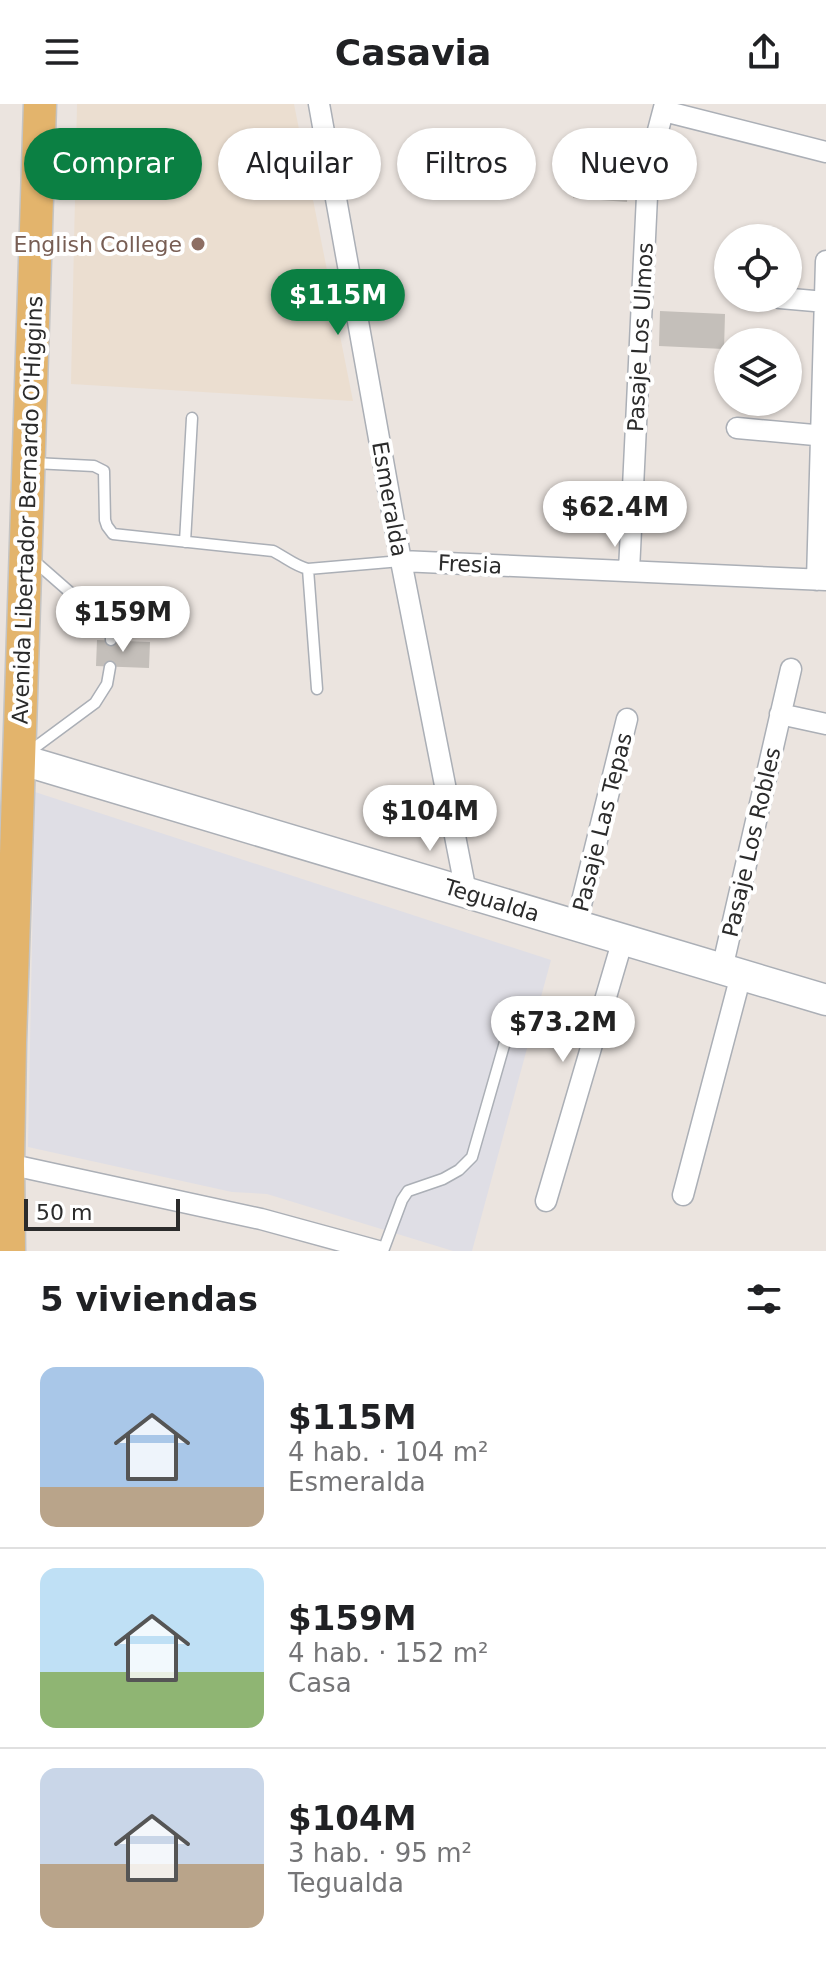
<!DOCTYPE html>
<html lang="es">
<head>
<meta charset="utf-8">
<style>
  :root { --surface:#fff; --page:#f6f6f6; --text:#202124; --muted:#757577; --line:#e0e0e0; --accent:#0b8043 }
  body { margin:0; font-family:"DejaVu Sans",sans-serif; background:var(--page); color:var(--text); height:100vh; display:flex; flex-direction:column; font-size:30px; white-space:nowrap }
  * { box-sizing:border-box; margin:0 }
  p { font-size:26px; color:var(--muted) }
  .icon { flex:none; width:44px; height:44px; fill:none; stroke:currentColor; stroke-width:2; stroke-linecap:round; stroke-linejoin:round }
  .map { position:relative; height:1147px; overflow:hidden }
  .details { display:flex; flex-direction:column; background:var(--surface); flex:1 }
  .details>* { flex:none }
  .banner { position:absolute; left:24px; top:24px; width:778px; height:72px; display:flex; gap:16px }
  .tools { position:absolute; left:714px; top:120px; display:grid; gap:16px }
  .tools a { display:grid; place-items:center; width:88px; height:88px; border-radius:50%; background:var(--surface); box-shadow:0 2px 6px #0004; font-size:40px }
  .scale { position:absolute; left:24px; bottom:20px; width:156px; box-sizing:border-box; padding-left:8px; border:4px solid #2b2b2b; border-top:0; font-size:22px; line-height:28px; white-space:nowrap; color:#2b2b2b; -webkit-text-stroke:6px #fff; paint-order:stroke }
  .price { position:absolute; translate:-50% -68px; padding:0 18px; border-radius:28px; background:#fff; color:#222; font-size:26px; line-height:52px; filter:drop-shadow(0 2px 4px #0008) }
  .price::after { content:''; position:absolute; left:50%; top:48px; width:24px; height:18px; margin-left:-12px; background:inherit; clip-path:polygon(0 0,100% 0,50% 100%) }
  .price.selected { background:var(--accent); color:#fff }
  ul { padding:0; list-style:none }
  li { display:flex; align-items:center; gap:24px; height:200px; padding:0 40px }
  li+li { border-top:2px solid var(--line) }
  li span { display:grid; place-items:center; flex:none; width:224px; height:160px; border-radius:16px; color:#555 }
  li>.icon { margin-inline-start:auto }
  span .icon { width:96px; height:96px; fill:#fffc; stroke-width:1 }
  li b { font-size:34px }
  h2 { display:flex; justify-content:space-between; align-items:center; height:96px; padding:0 40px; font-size:34px }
  .chip { padding:0 28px; border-radius:36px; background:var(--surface); box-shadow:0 2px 6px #0004; font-size:28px; line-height:72px }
  .chip.selected { background:var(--accent); color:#fff }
  header { display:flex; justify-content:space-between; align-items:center; height:104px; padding:0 40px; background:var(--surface); font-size:36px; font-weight:700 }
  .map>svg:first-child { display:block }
  .industrial { fill:#dfdee5 }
  .education { fill:#ebded0 }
  .building { fill:#c4bfba }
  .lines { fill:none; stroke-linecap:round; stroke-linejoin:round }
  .lane-casing { stroke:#abafb6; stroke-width:13 }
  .street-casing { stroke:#abafb6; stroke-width:23 }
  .secondary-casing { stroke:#abafb6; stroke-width:33 }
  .primary-casing { stroke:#c4c4c4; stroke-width:35 }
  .lane { stroke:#fff; stroke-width:10 }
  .street { stroke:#fff; stroke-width:20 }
  .secondary { stroke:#fff; stroke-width:30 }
  .primary { stroke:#e3b46c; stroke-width:32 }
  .education-dot { fill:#8d6e63; stroke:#fff; stroke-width:3 }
  .labels { text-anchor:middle; stroke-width:8; stroke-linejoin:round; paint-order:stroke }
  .education-label { font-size:22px; fill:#785e54; stroke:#fff; text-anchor:end }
  .street-label { font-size:22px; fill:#2b2b2b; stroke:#fff }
</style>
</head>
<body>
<header><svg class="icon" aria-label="menu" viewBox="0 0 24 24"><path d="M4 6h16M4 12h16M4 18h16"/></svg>Casavia<svg class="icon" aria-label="share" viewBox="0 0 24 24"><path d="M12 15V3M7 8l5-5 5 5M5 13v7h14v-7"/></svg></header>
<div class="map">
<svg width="826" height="1147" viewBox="0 0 826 1147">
  <rect width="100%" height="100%" fill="#ebe4df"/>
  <!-- industrial -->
  <path class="industrial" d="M 35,688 L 551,856 L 472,1147 L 453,1147 L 267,1090 L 232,1088 L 28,1043 Z"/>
  <!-- education -->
  <path class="education" d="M 77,0 L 294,0 L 353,297 L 71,280 Z"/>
  <!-- building -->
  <path class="building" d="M 575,67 L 629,71 L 627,98 L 573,94 Z
    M 660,207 L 725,210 L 724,245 L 659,242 Z
    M 97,536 L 150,538 L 149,564 L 96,562 Z"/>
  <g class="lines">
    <defs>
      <path id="lane" d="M 34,359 L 94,362 L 104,367 L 105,416 L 107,422 L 113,430 L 273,447 C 285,453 295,462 308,465 L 401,457
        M 185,438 L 192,314
        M 32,455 L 105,519 L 111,530 L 111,536
        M 308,465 L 317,585
        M 26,650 L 95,599 L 107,580 L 110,563
        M 383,1147 L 402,1096 L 408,1087 L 443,1075 L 459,1066 L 472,1053 L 515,903"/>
      <path id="street" d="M 319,0 L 401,457 L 466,788
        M 664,7 L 826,48
        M 780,194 L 826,198
        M 737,324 L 826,332
        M 401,457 L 826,476
        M 629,467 L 647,92 L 656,34 L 665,0
        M 817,476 L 826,157
        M 780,610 L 826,620
        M 576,821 L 627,615
        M 722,865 L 791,565
        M 8,1060 L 261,1115 L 378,1147
        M 683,1091 L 741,871
        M 546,1097 L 623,835"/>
      <path id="secondary" d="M 19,655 L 826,896"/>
      <path id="primary" d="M 9,1147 L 8,1060 L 10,938 L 40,0"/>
    </defs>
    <!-- lane casing -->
    <use href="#lane" class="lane-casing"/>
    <!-- street casing -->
    <use href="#street" class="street-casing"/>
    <!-- secondary casing -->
    <use href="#secondary" class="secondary-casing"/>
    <!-- primary casing -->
    <use href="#primary" class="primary-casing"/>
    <!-- lane -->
    <use href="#lane" class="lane"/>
    <!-- street -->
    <use href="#street" class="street"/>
    <!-- secondary -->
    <use href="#secondary" class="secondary"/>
    <!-- primary -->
    <use href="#primary" class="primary"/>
  </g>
  <!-- markers -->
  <circle class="education-dot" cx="198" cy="140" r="8"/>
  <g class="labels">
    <!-- education labels -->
    <g class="education-label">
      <text x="182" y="148">English College</text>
    </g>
    <!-- street labels -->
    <g class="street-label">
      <text transform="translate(640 233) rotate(-87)" y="8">Pasaje Los Ulmos</text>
      <text transform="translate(390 395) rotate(80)" y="8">Esmeralda</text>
      <text transform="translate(27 406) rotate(-88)" y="8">Avenida Libertador Bernardo O'Higgins</text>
      <text transform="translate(470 460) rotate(3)" y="8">Fresia</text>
      <text transform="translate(602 718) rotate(-76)" y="8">Pasaje Las Tepas</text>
      <text transform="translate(751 738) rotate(-77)" y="8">Pasaje Los Robles</text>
      <text transform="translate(492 796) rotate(17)" y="8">Tegualda</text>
    </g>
  </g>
</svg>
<div class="tools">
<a><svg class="icon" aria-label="locate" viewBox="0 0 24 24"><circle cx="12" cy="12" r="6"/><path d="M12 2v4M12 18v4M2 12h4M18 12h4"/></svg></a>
<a><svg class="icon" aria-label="layers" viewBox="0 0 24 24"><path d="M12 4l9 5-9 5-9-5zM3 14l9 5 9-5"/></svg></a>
</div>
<div class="scale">50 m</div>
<b class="price selected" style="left:338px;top:233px">$115M</b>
<b class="price" style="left:615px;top:445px">$62.4M</b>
<b class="price" style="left:123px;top:550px">$159M</b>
<b class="price" style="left:430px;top:749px">$104M</b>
<b class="price" style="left:563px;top:960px">$73.2M</b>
<div class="banner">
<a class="chip selected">Comprar</a>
<a class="chip">Alquilar</a>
<a class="chip">Filtros</a>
<a class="chip">Nuevo</a>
</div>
</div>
<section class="details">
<h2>5 viviendas<svg class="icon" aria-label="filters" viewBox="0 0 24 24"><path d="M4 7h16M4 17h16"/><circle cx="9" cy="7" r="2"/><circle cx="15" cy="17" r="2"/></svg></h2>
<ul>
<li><span style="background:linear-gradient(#a9c7e8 75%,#b9a48a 0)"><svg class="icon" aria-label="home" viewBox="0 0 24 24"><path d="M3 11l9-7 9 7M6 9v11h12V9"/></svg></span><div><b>$115M</b><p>4 hab. · 104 m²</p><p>Esmeralda</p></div></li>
<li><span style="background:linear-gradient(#bfe0f5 65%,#8fb573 0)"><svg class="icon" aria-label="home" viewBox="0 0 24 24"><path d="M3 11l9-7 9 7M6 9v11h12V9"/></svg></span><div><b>$159M</b><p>4 hab. · 152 m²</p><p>Casa</p></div></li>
<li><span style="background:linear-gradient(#c9d6e8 60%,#b9a48a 0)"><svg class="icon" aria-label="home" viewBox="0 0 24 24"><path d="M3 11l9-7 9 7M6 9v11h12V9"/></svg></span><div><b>$104M</b><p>3 hab. · 95 m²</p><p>Tegualda</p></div></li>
</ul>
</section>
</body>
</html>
